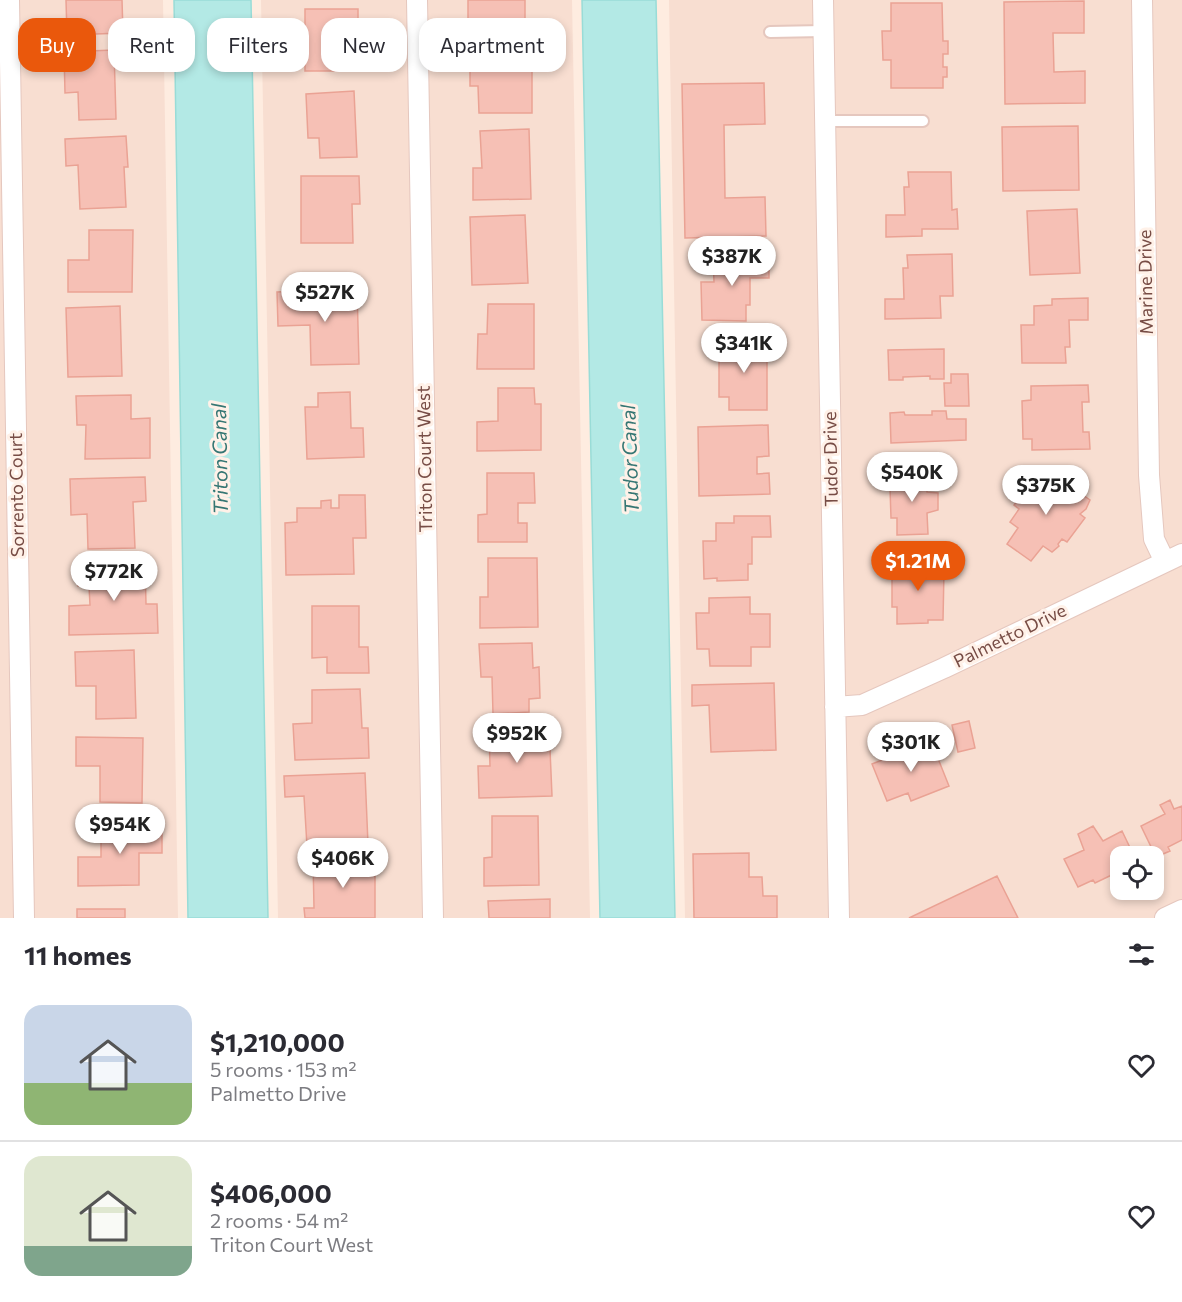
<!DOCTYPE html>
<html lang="en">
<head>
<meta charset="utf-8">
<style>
  :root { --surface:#fff; --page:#f7f7f7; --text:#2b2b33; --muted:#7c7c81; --line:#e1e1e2; --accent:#ea580c }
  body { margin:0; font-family:Commissioner,sans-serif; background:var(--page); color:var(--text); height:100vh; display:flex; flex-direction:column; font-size:22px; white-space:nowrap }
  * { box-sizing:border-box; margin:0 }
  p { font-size:20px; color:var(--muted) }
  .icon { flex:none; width:33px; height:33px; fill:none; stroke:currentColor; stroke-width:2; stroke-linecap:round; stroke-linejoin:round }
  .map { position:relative; height:918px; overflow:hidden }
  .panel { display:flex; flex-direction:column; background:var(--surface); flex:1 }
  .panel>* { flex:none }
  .hud { position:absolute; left:18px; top:18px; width:600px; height:54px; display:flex; gap:12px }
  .fabs { position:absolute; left:1110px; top:846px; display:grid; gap:12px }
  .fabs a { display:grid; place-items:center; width:54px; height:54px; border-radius:12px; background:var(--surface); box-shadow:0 3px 9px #0003; font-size:30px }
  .price { position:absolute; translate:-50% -51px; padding:0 14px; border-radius:21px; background:#fff; color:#222; font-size:20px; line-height:39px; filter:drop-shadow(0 2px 3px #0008) }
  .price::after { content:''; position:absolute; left:50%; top:36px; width:18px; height:14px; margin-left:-9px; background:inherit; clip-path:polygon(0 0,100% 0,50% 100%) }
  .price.current { background:var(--accent); color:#fff }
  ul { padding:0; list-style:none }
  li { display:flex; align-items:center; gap:18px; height:150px; padding:0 24px }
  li+li { border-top:2px solid var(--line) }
  li span { display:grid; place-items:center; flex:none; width:168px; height:120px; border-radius:18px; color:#555 }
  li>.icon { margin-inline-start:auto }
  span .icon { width:72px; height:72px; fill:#fffc; stroke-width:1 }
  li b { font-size:26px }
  h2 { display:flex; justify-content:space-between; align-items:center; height:72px; padding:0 24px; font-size:26px }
  .chip { padding:0 21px; border-radius:18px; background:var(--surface); box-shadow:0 3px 9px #0003; font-size:21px; line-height:54px }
  .chip.current { background:var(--accent); color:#fff }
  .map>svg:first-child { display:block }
  .residential { fill:#f8ded1; fill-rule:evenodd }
  .water { fill:#b3e9e5; stroke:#99dcd7; stroke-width:1.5 }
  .building { fill:#f6c0b5; stroke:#eaa294; stroke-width:1.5 }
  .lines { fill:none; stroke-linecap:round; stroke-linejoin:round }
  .service-casing { stroke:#e5c7be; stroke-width:14 }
  .minor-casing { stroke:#e5c7be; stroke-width:22 }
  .service { stroke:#fff; stroke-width:10 }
  .minor { stroke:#fff; stroke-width:20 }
  .labels { text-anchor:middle; stroke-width:6; stroke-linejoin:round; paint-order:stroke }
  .street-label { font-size:18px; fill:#774c45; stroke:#fff1e8 }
  .water-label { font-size:20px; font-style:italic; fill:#357673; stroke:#fff1e8 }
</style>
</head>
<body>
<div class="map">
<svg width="1182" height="918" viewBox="0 0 1182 918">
  <rect width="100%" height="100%" fill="#feece0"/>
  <!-- residential -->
  <path class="residential" d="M 0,0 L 163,0 L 178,918 L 0,918 Z
    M 261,0 L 572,0 L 590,918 L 278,918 Z
    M 669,0 L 1182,0 L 1182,918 L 685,918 ZM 1120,856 L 1154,856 L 1154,890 L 1120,890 Z"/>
  <!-- water -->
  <path class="water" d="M 174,0 L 251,0 L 268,918 L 188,918 Z
    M 582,0 L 656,0 L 675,918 L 600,918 Z"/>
  <!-- building -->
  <path class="building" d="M 66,0 L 122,0 L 123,33 L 67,35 Z
    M 468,0 L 525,0 L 525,26 L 468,26 Z
    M 1084,1 L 1084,33 L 1053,33 L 1054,72 L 1085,71 L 1085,103 L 1005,104 L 1004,2 Z
    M 891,3 L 942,3 L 943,41 L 948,41 L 948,54 L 943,54 L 943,67 L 947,67 L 947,77 L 943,77 L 943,88 L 891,88 L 891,60 L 883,60 L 882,31 L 891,31 Z
    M 305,9 L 358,9 L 358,31 L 343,31 L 343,47 L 354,47 L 354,71 L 305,71 Z
    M 470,49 L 515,49 L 515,66 L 532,66 L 532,113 L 479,113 L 478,86 L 470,86 Z
    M 114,50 L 116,119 L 79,120 L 78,92 L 65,93 L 64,52 Z
    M 764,83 L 765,124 L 724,125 L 725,198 L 765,197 L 766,236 L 685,238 L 682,84 Z
    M 354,91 L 357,157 L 320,158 L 319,138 L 308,138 L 306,94 Z
    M 1078,126 L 1079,190 L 1003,191 L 1002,127 Z
    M 529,129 L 531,199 L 473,200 L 473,168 L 482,168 L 480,131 Z
    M 126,136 L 128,167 L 124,167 L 126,207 L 80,209 L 78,165 L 66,166 L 65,139 Z
    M 908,172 L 951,172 L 952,210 L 957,209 L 958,229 L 922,229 L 922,236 L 886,237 L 886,215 L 905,215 L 904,187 L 909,187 Z
    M 301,176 L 359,176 L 360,204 L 352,204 L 353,243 L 301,243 Z
    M 1077,209 L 1080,273 L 1030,275 L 1027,211 Z
    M 525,215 L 528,283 L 472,285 L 470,217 Z
    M 89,230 L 133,230 L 132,292 L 68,292 L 68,260 L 89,260 Z
    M 952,254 L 953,296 L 940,296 L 941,318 L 885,319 L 885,299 L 904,299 L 903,268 L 908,268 L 907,255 Z
    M 769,256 L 769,278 L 750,278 L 750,305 L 746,305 L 746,321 L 702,320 L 701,282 L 714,282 L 713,257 Z
    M 357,289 L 359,364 L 311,365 L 310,325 L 278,326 L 277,292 Z
    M 1088,298 L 1088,320 L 1069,320 L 1070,347 L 1065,347 L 1066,363 L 1022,363 L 1021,325 L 1034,325 L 1034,306 L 1052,305 L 1052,299 Z
    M 488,304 L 534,304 L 534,369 L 477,369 L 478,334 L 487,334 Z
    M 120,306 L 122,376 L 68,377 L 66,308 Z
    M 719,341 L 767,341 L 767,410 L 729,410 L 729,397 L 719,397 Z
    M 944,349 L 944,379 L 930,379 L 930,376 L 903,377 L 903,380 L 889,380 L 888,350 Z
    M 951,374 L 968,374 L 969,406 L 945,406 L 944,383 L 951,383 Z
    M 1088,385 L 1089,402 L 1082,402 L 1083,432 L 1089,432 L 1090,449 L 1032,450 L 1032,439 L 1023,439 L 1022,401 L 1031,400 L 1031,386 Z
    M 498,388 L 534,388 L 535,404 L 541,404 L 541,450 L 477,451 L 477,422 L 498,421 Z
    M 350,392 L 351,428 L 363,428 L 364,457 L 307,459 L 305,407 L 318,407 L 318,393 Z
    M 131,395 L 131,419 L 150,418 L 150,458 L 85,459 L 86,425 L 77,425 L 76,396 Z
    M 932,411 L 946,411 L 947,419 L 966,419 L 966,440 L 891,443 L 890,413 L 904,412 L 905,415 L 932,415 Z
    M 768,425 L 769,456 L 757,457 L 757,474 L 769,473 L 770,494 L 699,496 L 698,427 Z
    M 926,470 L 927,492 L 938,493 L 938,510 L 927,513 L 928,534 L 897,535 L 897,518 L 891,518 L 890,488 L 896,488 L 896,471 Z
    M 1047,470 L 1090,500 L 1086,509 L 1080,514 L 1085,518 L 1067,542 L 1062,539 L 1058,544 L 1059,546 L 1052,552 L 1043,546 L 1031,561 L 1007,544 L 1018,528 L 1010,522 L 1019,509 L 1014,505 L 1032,479 L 1038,483 Z
    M 487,473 L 534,473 L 535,503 L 518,503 L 518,523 L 527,523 L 527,542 L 478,542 L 478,515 L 487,514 Z
    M 145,477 L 146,501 L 133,502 L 135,548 L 88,549 L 87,514 L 71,515 L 70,479 Z
    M 339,495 L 365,495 L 366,538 L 353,538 L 354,574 L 286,575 L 285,523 L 297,522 L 297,508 L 321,508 L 321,501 L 331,500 L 331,508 L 339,508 Z
    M 734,516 L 770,516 L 771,537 L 752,537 L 752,564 L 748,564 L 748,580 L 717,581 L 717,578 L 704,579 L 703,541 L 716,541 L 716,523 L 734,523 Z
    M 488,558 L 537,558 L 538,627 L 480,628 L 480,597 L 488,597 Z
    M 927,559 L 927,571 L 944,571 L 943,620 L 928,620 L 928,623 L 897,624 L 897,607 L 892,607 L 892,577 L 896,577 L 896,560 Z
    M 145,564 L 146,604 L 157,604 L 158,633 L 69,635 L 69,606 L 90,605 L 89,586 L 78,586 L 78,565 Z
    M 750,597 L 750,614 L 770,614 L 770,647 L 751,647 L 751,666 L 710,666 L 709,649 L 697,649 L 696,613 L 709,613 L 709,598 Z
    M 312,606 L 359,606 L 359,647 L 368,647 L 369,673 L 327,673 L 327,657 L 312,658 Z
    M 532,643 L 533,668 L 539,667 L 540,698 L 529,699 L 529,712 L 493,714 L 492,677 L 481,677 L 479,644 Z
    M 134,650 L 136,718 L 96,719 L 96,686 L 76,686 L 75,652 Z
    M 774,683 L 776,750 L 711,752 L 709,705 L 692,706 L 692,685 Z
    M 360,689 L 362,728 L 368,728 L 369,758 L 295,760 L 293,724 L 312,723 L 312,690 Z
    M 969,721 L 975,748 L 958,752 L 952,725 Z
    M 549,726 L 552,796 L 479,798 L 478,766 L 490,766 L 489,728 Z
    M 76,737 L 143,738 L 142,803 L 100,802 L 100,766 L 76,766 Z
    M 931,741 L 949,786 L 911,801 L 908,793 L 887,801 L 872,764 Z
    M 365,773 L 368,844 L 307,846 L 304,796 L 285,797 L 284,776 Z
    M 1170,800 L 1174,809 L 1182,806 L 1182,840 L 1168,847 L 1170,851 L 1156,857 L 1141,826 L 1165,814 L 1160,805 Z
    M 492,816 L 538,816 L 539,885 L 484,886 L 484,858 L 492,857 Z
    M 101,825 L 162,825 L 162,853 L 139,853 L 139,885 L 78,886 L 78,857 L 101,857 Z
    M 1093,826 L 1103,841 L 1122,831 L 1134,856 L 1120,856 L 1120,871 L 1095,883 L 1093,880 L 1078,887 L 1064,859 L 1084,850 L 1078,834 Z
    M 749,853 L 749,877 L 762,877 L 763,896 L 777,896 L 777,918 L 694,918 L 693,854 Z
    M 375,858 L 375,918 L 305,918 L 304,908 L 314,908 L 313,859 Z
    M 997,876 L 1018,918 L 909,918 Z
    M 550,899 L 550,918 L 489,918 L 488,901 Z
    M 77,909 L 125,909 L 125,918 L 77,918 Z"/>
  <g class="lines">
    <defs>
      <path id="service" d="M 770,32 L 823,31
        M 825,121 L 923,121"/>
      <path id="minor" d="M 9,0 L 24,918
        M 417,0 L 433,918
        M 823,0 L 839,918
        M 1142,0 L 1149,475 L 1154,539 L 1165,562
        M 835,707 L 862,705 L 944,668 L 1182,554
        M 1165,918 L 1182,910"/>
    </defs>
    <!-- service casing -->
    <use href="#service" class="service-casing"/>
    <!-- minor casing -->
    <use href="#minor" class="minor-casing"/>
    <!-- service -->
    <use href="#service" class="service"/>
    <!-- minor -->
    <use href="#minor" class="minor"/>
  </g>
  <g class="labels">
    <!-- street labels -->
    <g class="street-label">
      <text transform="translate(1146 282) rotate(-91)" y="6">Marine Drive</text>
      <text transform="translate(425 459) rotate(-91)" y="6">Triton Court West</text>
      <text transform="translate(831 459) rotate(-91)" y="6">Tudor Drive</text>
      <text transform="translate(17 495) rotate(-91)" y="6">Sorrento Court</text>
      <text transform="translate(1010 636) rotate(-26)" y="6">Palmetto Drive</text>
    </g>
    <!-- water labels -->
    <g class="water-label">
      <text transform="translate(220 459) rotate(-91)" y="7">Triton Canal</text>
      <text transform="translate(630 459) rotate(-92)" y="7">Tudor Canal</text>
    </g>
  </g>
</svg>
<div class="fabs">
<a><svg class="icon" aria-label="locate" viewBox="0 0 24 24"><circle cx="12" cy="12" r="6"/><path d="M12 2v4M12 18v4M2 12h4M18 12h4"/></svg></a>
</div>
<b class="price" style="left:732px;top:287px">$387K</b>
<b class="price" style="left:325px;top:323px">$527K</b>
<b class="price" style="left:744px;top:374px">$341K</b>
<b class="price" style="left:912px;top:503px">$540K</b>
<b class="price" style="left:1046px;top:516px">$375K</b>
<b class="price current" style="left:918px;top:592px">$1.21M</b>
<b class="price" style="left:114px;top:602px">$772K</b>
<b class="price" style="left:517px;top:764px">$952K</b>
<b class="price" style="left:911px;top:773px">$301K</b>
<b class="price" style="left:120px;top:855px">$954K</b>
<b class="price" style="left:343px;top:889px">$406K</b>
<div class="hud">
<a class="chip current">Buy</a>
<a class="chip">Rent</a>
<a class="chip">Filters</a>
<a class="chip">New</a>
<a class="chip">Apartment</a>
</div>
</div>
<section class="panel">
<h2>11 homes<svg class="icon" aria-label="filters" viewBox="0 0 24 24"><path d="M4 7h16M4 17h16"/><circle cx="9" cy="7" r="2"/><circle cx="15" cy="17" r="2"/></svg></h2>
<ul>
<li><span style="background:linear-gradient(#c9d6e8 65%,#8fb573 0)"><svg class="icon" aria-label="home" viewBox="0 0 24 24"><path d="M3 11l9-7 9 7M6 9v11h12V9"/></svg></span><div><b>$1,210,000</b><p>5 rooms · 153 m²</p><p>Palmetto Drive</p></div><svg class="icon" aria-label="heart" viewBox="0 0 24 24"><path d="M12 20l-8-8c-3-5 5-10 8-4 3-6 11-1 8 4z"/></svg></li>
<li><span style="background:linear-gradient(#dfe7d0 75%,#7fa58c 0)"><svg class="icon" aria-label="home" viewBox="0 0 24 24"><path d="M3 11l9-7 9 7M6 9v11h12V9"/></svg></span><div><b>$406,000</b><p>2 rooms · 54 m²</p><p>Triton Court West</p></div><svg class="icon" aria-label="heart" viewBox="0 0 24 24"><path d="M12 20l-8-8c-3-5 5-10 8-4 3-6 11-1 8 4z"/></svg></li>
</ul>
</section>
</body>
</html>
